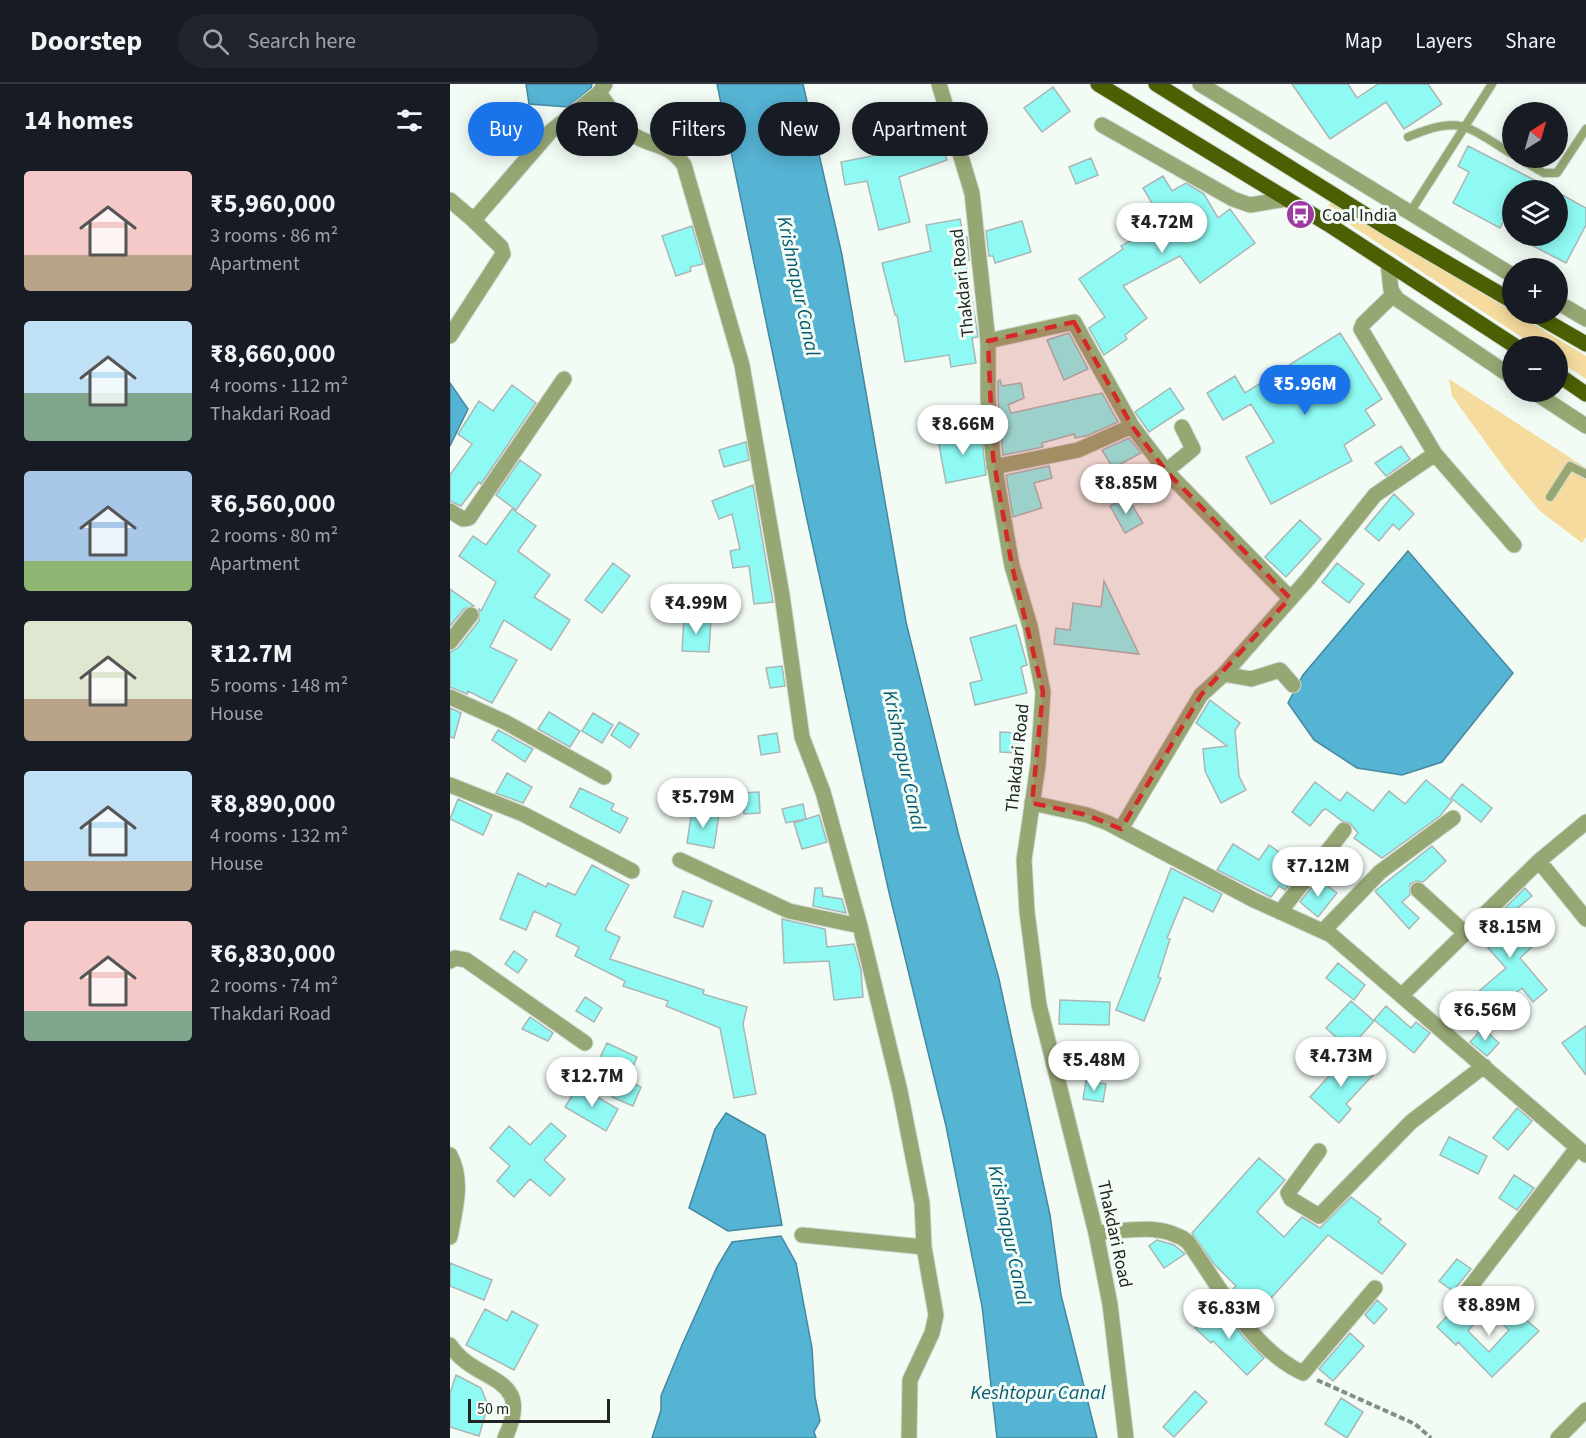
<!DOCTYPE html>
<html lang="en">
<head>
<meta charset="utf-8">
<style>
  :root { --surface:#171b24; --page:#20242c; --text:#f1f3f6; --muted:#9ea1a6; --line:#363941; --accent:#1a73e8 }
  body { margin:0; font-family:"Source Sans 3",sans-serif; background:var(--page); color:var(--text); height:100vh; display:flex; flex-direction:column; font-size:22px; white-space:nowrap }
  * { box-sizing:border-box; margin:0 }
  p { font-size:20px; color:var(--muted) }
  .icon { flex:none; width:33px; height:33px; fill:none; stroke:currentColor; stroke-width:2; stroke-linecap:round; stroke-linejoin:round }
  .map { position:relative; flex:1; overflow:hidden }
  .details { display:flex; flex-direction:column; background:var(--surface); width:450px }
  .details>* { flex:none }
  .guide { position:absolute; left:18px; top:18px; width:570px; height:54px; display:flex; gap:12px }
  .needle { width:39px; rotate:37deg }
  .tools { position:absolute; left:1052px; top:18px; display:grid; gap:12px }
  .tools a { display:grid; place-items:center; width:66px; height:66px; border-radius:50%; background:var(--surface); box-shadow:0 3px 15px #0003; font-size:30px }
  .scale { position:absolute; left:18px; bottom:15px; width:142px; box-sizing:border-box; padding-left:6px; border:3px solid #212422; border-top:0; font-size:16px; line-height:21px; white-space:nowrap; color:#212422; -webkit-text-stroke:4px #f2fcf5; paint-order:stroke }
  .price { position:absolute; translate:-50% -51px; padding:0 14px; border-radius:21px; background:#fff; color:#222; font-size:20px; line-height:39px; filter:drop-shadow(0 2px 3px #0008) }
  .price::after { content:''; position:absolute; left:50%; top:36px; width:18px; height:14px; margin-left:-9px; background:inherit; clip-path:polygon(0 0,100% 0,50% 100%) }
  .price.on { background:var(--accent); color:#fff }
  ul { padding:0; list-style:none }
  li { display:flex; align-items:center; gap:18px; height:150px; padding:0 24px }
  li span { display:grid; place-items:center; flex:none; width:168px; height:120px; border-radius:6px; color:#555 }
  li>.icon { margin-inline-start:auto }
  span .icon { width:72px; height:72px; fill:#fffc; stroke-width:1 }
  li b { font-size:26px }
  h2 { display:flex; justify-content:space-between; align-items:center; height:72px; padding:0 24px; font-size:26px }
  .chip { padding:0 21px; border-radius:27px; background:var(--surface); box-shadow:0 3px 15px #0003; font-size:21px; line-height:54px }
  .chip.on { background:var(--accent); color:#fff }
  header { display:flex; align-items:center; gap:36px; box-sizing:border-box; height:84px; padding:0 30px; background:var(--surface); border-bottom:2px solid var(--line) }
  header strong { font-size:28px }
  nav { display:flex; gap:33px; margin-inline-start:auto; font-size:21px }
  .search { width:420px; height:54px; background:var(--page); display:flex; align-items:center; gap:15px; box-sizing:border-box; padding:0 21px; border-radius:33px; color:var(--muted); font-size:22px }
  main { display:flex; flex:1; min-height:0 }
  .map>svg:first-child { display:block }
  .green { fill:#f5db9e }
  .water { fill:#55b3d4; stroke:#45889f; stroke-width:1.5 }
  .building { fill:#8efaf3; stroke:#aab6b5; stroke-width:1.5 }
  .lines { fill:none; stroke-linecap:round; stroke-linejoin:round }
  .service-casing { stroke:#d1d9d3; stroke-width:10 }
  .minor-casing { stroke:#d1d9d3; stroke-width:17 }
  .tertiary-casing { stroke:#d1d9d3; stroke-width:17 }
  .primary-casing { stroke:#d1d9d3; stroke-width:17 }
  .path { stroke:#868c88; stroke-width:4; stroke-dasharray:6 3; stroke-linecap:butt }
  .service { stroke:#97a774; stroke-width:8 }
  .minor { stroke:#97a774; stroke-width:15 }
  .tertiary { stroke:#97a774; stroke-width:15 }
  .primary { stroke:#4c5f03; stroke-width:15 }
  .marked { fill:#d62828; fill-opacity:0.2; stroke:#d62828; stroke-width:4.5; stroke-dasharray:12 8; stroke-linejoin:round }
  .labels { text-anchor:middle; stroke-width:6; stroke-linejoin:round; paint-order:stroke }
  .poi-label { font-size:18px; fill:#212422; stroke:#f2fcf5; text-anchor:start }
  .street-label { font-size:18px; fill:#212422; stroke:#f2fcf5 }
  .water-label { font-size:20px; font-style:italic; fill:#085970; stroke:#f2fcf5 }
</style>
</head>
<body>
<header>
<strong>Doorstep</strong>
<div class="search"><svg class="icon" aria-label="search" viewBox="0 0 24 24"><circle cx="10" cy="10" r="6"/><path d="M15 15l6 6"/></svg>Search here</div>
<nav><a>Map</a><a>Layers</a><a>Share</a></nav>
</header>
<main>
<section class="details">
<h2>14 homes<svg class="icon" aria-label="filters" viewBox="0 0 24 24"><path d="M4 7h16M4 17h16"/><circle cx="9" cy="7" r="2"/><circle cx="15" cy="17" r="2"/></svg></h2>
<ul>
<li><span style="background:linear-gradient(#f6c9c9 70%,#b9a48a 0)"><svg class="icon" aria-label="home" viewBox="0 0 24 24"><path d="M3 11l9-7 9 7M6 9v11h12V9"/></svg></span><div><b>₹5,960,000</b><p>3 rooms · 86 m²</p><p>Apartment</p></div></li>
<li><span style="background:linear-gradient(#bfe0f5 60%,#7fa58c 0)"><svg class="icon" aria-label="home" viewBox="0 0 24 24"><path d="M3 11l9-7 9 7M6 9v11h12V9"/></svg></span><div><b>₹8,660,000</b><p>4 rooms · 112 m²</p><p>Thakdari Road</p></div></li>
<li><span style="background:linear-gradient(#a9c7e8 75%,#8fb573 0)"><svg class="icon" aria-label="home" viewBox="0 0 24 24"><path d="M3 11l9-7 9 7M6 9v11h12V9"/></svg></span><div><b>₹6,560,000</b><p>2 rooms · 80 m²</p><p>Apartment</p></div></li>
<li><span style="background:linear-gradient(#dfe7d0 65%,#b9a48a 0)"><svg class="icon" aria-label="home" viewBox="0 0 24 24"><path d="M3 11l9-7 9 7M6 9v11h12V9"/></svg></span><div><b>₹12.7M</b><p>5 rooms · 148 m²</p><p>House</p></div></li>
<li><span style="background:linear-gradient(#bfe0f5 75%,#b9a48a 0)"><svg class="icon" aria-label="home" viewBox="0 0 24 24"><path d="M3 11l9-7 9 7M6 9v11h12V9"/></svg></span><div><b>₹8,890,000</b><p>4 rooms · 132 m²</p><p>House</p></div></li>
<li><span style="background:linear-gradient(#f6c9c9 75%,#7fa58c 0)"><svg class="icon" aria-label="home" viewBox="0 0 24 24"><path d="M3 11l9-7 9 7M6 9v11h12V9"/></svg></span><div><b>₹6,830,000</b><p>2 rooms · 74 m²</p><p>Thakdari Road</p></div></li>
</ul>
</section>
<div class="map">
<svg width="1136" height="1354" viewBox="0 0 1136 1354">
  <rect width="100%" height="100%" fill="#f2fcf5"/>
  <!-- green -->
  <path class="green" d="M 881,118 L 1136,272 L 1136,295 L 1107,276 L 1107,262 L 1085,262 L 876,125 Z
    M 999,295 L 1136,384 L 1136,453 L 1132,459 L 1090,427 L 1058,389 L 1002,312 Z"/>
  <!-- water -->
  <path class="water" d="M 76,0 L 142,0 L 141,4 L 118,23 L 79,20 Z
    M 267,0 L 353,0 L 392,171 L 456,538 L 509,752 L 549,895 L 600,1131 L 611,1211 L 647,1354 L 547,1354 L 532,1222 L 496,1042 L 438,804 L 356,431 Z
    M 0,299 L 18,325 L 0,362 Z
    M 958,467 L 1063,589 L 992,678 L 952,691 L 907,684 L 864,656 L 838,619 L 853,591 Z
    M 276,1029 L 315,1051 L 332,1141 L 278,1147 L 239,1124 L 265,1045 Z
    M 331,1152 L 346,1179 L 362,1264 L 365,1313 L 370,1337 L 364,1348 L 366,1354 L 202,1354 L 211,1326 L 211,1312 L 232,1261 L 267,1183 L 282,1158 Z"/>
  <!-- building -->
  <path class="building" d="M 842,0 L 898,0 L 907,14 L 928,0 L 978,0 L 992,20 L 954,45 L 936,18 L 880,55 Z
    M 603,3 L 620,27 L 592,48 L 574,24 Z
    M 488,52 L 497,76 L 449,93 L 460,138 L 429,146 L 417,97 L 395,101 L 391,78 L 432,70 L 431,67 L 449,62 L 451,66 Z
    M 1018,62 L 1104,106 L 1062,106 L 1062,121 L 1050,144 L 1003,119 L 1019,88 L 1008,82 Z
    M 641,74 L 648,91 L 626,100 L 619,83 Z
    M 713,92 L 722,107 L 736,99 L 754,110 L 768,134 L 780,125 L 805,159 L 750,199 L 730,172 L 673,202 L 697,234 L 675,251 L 677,255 L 654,271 L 639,244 L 655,233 L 629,195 L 673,165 L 671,162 L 696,148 L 686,130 L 703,121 L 693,104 Z
    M 1107,108 L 1136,124 L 1136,141 L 1116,179 L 1064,152 L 1107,152 Z
    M 510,135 L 514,154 L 517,153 L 519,176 L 516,176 L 528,253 L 522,254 L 526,279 L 501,283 L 499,271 L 455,278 L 447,231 L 445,231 L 432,179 L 481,167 L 476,141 Z
    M 572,137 L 581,168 L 545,179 L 543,172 L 539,172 L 536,147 Z
    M 242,142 L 253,180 L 240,183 L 241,187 L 226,192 L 212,152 Z
    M 619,249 L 638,285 L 614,296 L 597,256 Z
    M 890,249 L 932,315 L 915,326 L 925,341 L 894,361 L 902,377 L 821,420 L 796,373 L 824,358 L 801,320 L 773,336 L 757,309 L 785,292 L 795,309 Z
    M 550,296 L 552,302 L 571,299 L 574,314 L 558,321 L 561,329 L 652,309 L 668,338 L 636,352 L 625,354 L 624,350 L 592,359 L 593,363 L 553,371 L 548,314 L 548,297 Z
    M 62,301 L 86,319 L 31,400 L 29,398 L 11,422 L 0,417 L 0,391 L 22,360 L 8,350 L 29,317 L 43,327 Z
    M 720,304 L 734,325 L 699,348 L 685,328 Z
    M 531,346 L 536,391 L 496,399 L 488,355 Z
    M 679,354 L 691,369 L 663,384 L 652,366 Z
    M 296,358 L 299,376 L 274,383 L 269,366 Z
    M 951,362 L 960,375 L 936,392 L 925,379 Z
    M 70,376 L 91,391 L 66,426 L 46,411 Z
    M 599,382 L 602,394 L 584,399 L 592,424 L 563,433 L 556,391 Z
    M 303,401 L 323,518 L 304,520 L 299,482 L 283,484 L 280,467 L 290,465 L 282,430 L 269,435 L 262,417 Z
    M 944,410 L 964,430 L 949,446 L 943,440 L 929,457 L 915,445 Z
    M 677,413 L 693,439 L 675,449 L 660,422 Z
    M 62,425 L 86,442 L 68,467 L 100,491 L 84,513 L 120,536 L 101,566 L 54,536 L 40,563 L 67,576 L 42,619 L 18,607 L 17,610 L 0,603 L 0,568 L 8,564 L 29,537 L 29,525 L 31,527 L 46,498 L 9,472 L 23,452 L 36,461 Z
    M 850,436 L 871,455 L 836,493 L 815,473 Z
    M 163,479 L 180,492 L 152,529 L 135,516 Z
    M 887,479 L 914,500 L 899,519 L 872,498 Z
    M 654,497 L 689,570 L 604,560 L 606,544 L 620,546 L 623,519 L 651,523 Z
    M 0,505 L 24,522 L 14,525 L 0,542 Z
    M 234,533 L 261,535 L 259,568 L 232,567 Z
    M 566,541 L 577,581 L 571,583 L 577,609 L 525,621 L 520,599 L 532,596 L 520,554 Z
    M 332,582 L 335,602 L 320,604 L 316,584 Z
    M 760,616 L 790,639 L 785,646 L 789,692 L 796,706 L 771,719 L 755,687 L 753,665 L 777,662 L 746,639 Z
    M 0,624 L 11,629 L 4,654 L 0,653 Z
    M 99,628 L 130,647 L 120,663 L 88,645 Z
    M 143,629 L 163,641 L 152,659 L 132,647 Z
    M 169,638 L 189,650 L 180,664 L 161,651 Z
    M 48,646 L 83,665 L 75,678 L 42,656 Z
    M 550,648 L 569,649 L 569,669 L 550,668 Z
    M 327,649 L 330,668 L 311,671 L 308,652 Z
    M 57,689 L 82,703 L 73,719 L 46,709 Z
    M 976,696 L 1002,717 L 990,732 L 932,774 L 904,754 L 908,749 L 900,739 L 892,737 L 876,725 L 873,726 L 860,742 L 842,728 L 865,698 L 890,717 L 897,708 L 923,727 L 939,707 L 955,720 Z
    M 1012,700 L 1042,724 L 1031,738 L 1001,714 Z
    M 130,704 L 164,720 L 161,726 L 178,734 L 170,749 L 120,723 Z
    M 217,707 L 239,710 L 237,725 L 215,722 Z
    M 309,708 L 310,729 L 294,730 L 293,709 Z
    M 8,715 L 42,731 L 33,751 L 0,735 Z
    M 353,720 L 356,735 L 336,739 L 332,725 Z
    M 242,726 L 269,730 L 264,764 L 237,759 Z
    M 369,731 L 377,758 L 352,765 L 344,739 Z
    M 783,760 L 809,776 L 819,761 L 852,784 L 835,806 L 829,802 L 821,813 L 767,786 Z
    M 982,762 L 996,777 L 973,798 L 966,797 L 960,800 L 960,811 L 952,818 L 969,834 L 959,845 L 925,807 Z
    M 142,781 L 179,801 L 155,846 L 170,853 L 160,875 L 254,906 L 253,910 L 297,923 L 293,940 L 306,1010 L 284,1014 L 270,944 L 216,922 L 218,917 L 173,902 L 175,897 L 125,872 L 129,863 L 106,852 L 111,840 L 84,827 L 76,846 L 50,835 L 68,789 L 96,803 L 98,799 L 125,811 Z
    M 721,784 L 772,810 L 763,828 L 734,813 L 717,854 L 720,855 L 708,893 L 711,894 L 694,937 L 666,926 Z
    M 868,795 L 887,809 L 868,833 L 850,818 Z
    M 365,804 L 372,804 L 373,812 L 392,815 L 396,829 L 363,822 Z
    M 1075,804 L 1082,812 L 1056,834 L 1081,864 L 1070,874 L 1097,906 L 1083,918 L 1072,904 L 1044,927 L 1028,908 L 1056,884 L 1038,864 L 1043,860 L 1031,848 Z
    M 233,807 L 262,817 L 253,843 L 224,833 Z
    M 332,835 L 375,845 L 377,863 L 404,860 L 411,886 L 413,913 L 384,916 L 379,877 L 334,879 Z
    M 64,867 L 77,876 L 68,889 L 55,880 Z
    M 888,879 L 915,901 L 904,916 L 876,894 Z
    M 135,913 L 152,924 L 144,938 L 126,927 Z
    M 610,916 L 660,918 L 659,941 L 609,940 Z
    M 901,917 L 924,937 L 899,965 L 876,944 Z
    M 936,922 L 961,944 L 966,938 L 980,949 L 964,969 L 924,936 Z
    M 80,933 L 103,949 L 98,957 L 72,945 Z
    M 1136,942 L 1136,991 L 1112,959 Z
    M 1033,944 L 1049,959 L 1037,972 L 1020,958 Z
    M 157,959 L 187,973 L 178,994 L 147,980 Z
    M 899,970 L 923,991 L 896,1020 L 901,1025 L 889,1039 L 860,1013 Z
    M 170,994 L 191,1003 L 183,1022 L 162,1013 Z
    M 636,997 L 656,1000 L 653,1018 L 633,1015 Z
    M 128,1002 L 168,1025 L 156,1047 L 115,1023 Z
    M 1067,1024 L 1082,1037 L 1058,1066 L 1043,1054 Z
    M 101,1039 L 116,1052 L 94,1076 L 115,1095 L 100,1112 L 80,1095 L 64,1113 L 47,1097 L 60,1082 L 40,1064 L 59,1042 L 80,1061 Z
    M 999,1053 L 1037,1072 L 1028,1090 L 990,1071 Z
    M 809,1074 L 835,1096 L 807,1128 L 834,1153 L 852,1133 L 870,1144 L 901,1113 L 931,1135 L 928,1138 L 956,1160 L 932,1190 L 878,1151 L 803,1234 L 782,1206 L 786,1202 L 764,1180 L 742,1149 Z
    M 1064,1091 L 1084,1104 L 1067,1126 L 1049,1114 Z
    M 707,1156 L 724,1161 L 735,1170 L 714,1184 L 699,1162 Z
    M 1007,1175 L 1021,1185 L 1003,1207 L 989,1197 Z
    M 0,1179 L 42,1196 L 34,1216 L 0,1202 Z
    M 927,1216 L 937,1225 L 924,1240 L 915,1231 Z
    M 1009,1219 L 1027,1236 L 1018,1247 L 1039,1268 L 1059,1246 L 1046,1234 L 1059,1221 L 1089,1247 L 1042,1293 L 1008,1258 L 1006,1261 L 987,1243 Z
    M 768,1220 L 795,1255 L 814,1274 L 797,1291 L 763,1257 L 761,1259 L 745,1244 Z
    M 35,1225 L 57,1237 L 62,1227 L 88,1241 L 64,1286 L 16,1261 Z
    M 900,1249 L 914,1262 L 883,1297 L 869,1285 Z
    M 6,1291 L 31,1304 L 38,1321 L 29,1352 L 0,1343 L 0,1309 Z
    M 745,1307 L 757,1318 L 724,1353 L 713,1343 Z
    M 891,1314 L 913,1328 L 897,1354 L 875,1340 Z"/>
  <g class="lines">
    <defs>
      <path id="service" d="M 958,53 C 1011,30 1017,43 1062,70
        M 1068,74 L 1094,89 L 1107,89 L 1136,45
        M 959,130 L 1042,0
        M 1100,413 L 1120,382 L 1136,390"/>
      <path id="minor" d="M 149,9 C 159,22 169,40 182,50 C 202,64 218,58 234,81 L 292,281 L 332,511 L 352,653 L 373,708 L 410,842 L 450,1007 L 472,1119 L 474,1163 L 486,1231 L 482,1249 L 460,1296 L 459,1354
        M 652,41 L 783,115 L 800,121 L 837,115
        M 0,116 L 21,134 L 29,130 L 100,48 L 149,9 L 155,0
        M 0,252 L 53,170 L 51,163 L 21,134
        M 538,257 L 624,238 L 682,342 L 716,387 L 840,514
        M 985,370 L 1064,461
        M 544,383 L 628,366 L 682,342
        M 716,387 L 743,365 L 732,343
        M 0,427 L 13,435 L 19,434 L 114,295
        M 0,558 L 21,531
        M 774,590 L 801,595 L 830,586 L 843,601
        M 0,613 L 55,638 L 154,693
        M 0,701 L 73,730 L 182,787
        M 582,719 L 637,731 L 658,739 L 804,816 L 881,851 L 1136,1071
        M 671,745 L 751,611 L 774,590 L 858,495 L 925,411 L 985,370 L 911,245 L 913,240 L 943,211
        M 230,776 L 339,827 L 410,842
        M 1089,777 L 1136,835
        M 968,806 L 1015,849
        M 830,828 L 894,746
        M 873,847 L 930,788 L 1003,734
        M 0,877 L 5,874 L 16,876 L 135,959
        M 952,911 L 1089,777 L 1136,738
        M 869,1067 L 838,1109 L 841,1115 L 869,1132 L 961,1038 L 1034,982
        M 0,1071 C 14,1097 5,1126 0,1153
        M 646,1149 C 677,1147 712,1138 738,1158 C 770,1203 801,1265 853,1289 L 925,1204
        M 352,1151 L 474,1163
        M 1014,1211 L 1127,1064
        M 0,1261 C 26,1301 86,1289 55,1354
        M 1108,1354 L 1136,1326"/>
      <path id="tertiary" d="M 489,0 L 522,109 L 538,257 L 538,314 L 543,373 L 562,482 L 580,542 L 593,608 L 588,681 L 574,776 L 577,828 L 589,921 L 646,1149 L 660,1220 L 676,1354
        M 750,0 L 1062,191
        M 938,179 L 941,206 L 947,215 L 1062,293
        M 1107,218 L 1136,235
        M 1084,308 L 1136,342"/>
      <path id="primary" d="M 648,0 L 878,140 L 1065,262
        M 706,0 L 932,141 L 1062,217
        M 1084,230 L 1136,260
        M 1107,290 L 1136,310"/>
    </defs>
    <!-- service casing -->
    <use href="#service" class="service-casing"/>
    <!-- minor casing -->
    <use href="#minor" class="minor-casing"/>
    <!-- tertiary casing -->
    <use href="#tertiary" class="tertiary-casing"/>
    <!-- primary casing -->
    <use href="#primary" class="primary-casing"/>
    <!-- path -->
    <path class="path" d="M 867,1296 L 965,1340 L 981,1354"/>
    <!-- service -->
    <use href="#service" class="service"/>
    <!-- minor -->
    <use href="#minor" class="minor"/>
    <!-- tertiary -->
    <use href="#tertiary" class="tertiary"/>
    <!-- primary -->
    <use href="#primary" class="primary"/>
  </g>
  <!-- marked area -->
  <path class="marked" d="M 624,238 L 682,342 L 716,387 L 840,514 L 751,611 L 671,745 L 637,731 L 582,719 L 593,608 L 562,482 L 543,373 L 538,257 Z"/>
  <!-- icons -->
  <defs>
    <symbol id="bus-disc" viewBox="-11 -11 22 22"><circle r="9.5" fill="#9e3ba2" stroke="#f2fcf5"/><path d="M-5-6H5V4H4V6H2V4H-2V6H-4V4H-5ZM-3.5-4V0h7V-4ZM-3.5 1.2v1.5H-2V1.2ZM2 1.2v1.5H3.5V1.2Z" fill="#fff"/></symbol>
  </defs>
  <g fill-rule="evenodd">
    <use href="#bus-disc" x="834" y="114" width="33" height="33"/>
  </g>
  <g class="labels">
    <!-- poi labels -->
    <g class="poi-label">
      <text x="872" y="137">Coal India</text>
    </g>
    <!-- street labels -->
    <g class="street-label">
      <text transform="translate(512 199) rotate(-96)" y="6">Thakdari Road</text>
      <text transform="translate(567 674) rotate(-84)" y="6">Thakdari Road</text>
      <text transform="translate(665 1150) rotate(78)" y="6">Thakdari Road</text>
    </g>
    <!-- water labels -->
    <g class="water-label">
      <text transform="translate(349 202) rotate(78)" y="7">Krishnapur Canal</text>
      <text transform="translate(455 676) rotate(78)" y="7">Krishnapur Canal</text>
      <text transform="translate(560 1151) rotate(78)" y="7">Krishnapur Canal</text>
      <text x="588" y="1315">Keshtopur Canal</text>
    </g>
  </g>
</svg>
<div class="tools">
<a><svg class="needle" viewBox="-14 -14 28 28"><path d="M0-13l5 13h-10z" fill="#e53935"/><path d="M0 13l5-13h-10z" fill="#9ea1a6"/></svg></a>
<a><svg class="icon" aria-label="layers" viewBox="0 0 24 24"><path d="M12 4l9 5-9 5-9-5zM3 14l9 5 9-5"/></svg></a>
<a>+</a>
<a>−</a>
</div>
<div class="scale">50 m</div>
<b class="price" style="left:712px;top:170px">₹4.72M</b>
<b class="price on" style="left:855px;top:332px">₹5.96M</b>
<b class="price" style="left:513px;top:372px">₹8.66M</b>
<b class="price" style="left:676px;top:431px">₹8.85M</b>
<b class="price" style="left:246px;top:551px">₹4.99M</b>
<b class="price" style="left:253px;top:745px">₹5.79M</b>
<b class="price" style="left:868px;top:814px">₹7.12M</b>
<b class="price" style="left:1060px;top:875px">₹8.15M</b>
<b class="price" style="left:1035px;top:958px">₹6.56M</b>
<b class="price" style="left:891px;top:1004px">₹4.73M</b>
<b class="price" style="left:644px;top:1008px">₹5.48M</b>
<b class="price" style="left:142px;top:1024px">₹12.7M</b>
<b class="price" style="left:1039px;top:1253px">₹8.89M</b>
<b class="price" style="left:779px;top:1256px">₹6.83M</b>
<div class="guide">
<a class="chip on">Buy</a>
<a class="chip">Rent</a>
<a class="chip">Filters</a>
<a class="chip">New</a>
<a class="chip">Apartment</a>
</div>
</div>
</main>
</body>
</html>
